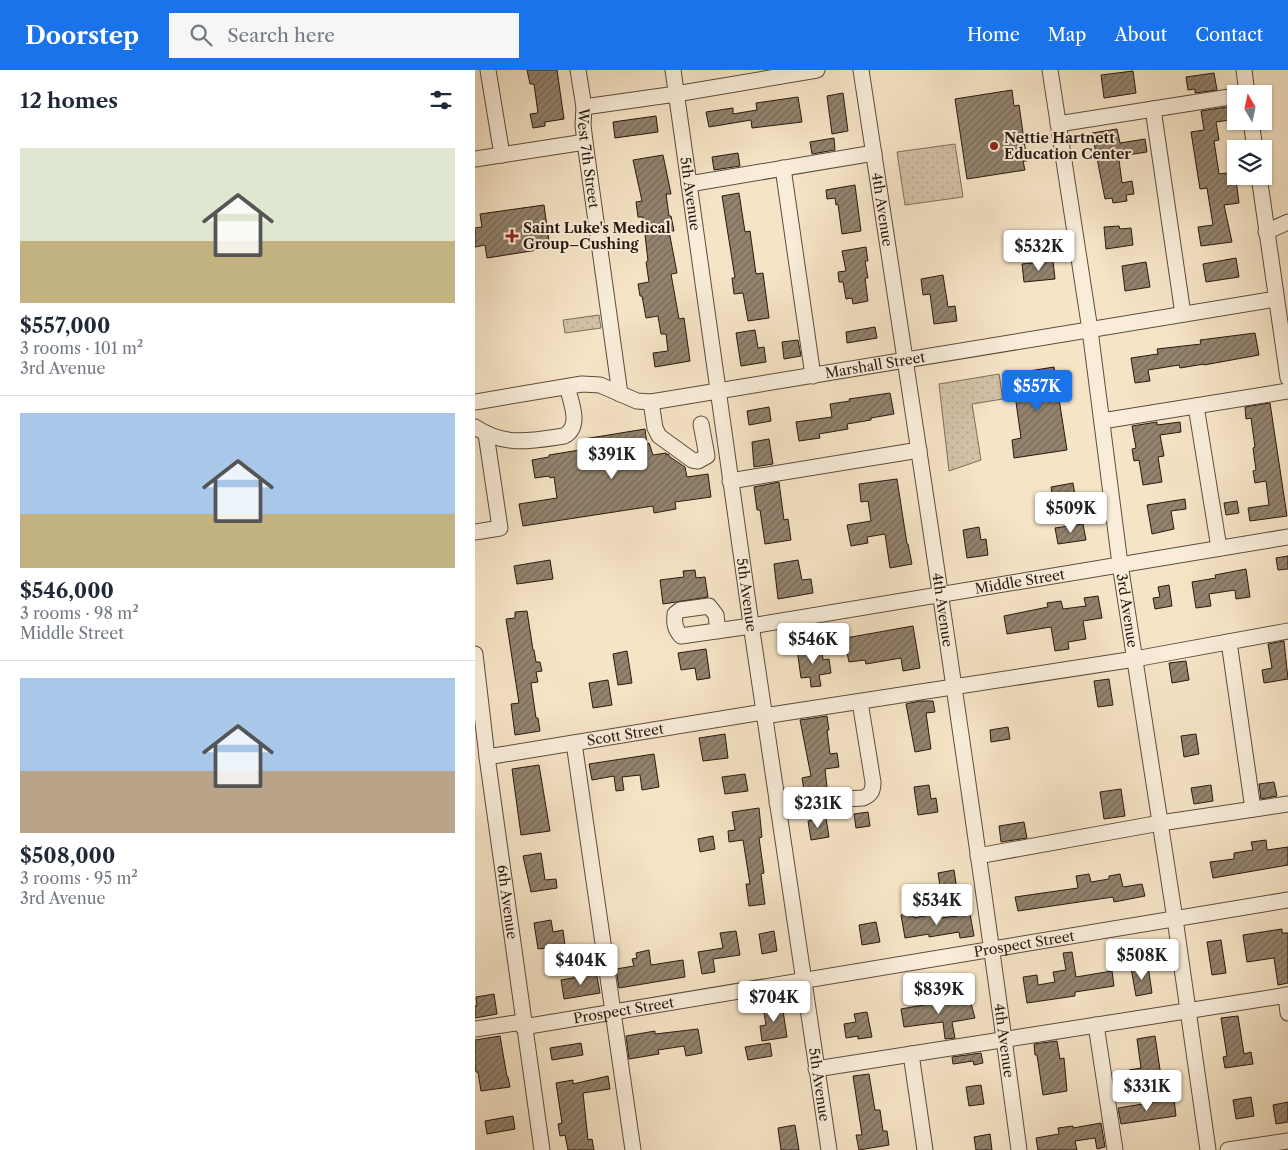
<!DOCTYPE html>
<html lang="en">
<head>
<meta charset="utf-8">
<style>
  :root { --surface:#fff; --page:#f6f6f7; --text:#1f2937; --muted:#747a83; --line:#e0e1e3; --accent:#1a73e8 }
  body { margin:0; font-family:"Libre Caslon Text",serif; background:var(--page); color:var(--text); height:100vh; display:flex; flex-direction:column; font-size:19px; white-space:nowrap }
  * { box-sizing:border-box; margin:0 }
  p { font-size:16px; color:var(--muted) }
  .icon { flex:none; width:28px; height:28px; fill:none; stroke:currentColor; stroke-width:2; stroke-linecap:round; stroke-linejoin:round }
  .map { position:relative; flex:1; overflow:hidden }
  .panel { display:flex; flex-direction:column; background:var(--surface); width:475px }
  .panel>* { flex:none }
  .needle { width:32px; rotate:351deg }
  .tools { position:absolute; left:752px; top:15px; display:grid; gap:10px }
  .tools a { display:grid; place-items:center; width:45px; height:45px; border-radius:0px; background:var(--surface); box-shadow:0 1px 4px #0004; font-size:25px }
  .price { position:absolute; translate:-50% -42px; padding:0 11px; border-radius:5px; background:#fff; color:#222; font-size:16px; line-height:32px; filter:drop-shadow(0 1px 2px #0008) }
  .price::after { content:''; position:absolute; left:50%; top:30px; width:15px; height:11px; margin-left:-8px; background:inherit; clip-path:polygon(0 0,100% 0,50% 100%) }
  .price.active { background:var(--accent); color:#fff }
  ul { padding:0; list-style:none }
  li { display:grid; align-content:center; gap:10px; height:265px; padding:0 20px }
  li+li { border-top:1px solid var(--line) }
  li span { display:grid; place-items:center; height:155px; border-radius:0px; color:#555 }
  li>.icon { margin-inline-start:auto }
  span .icon { width:90px; height:90px; fill:#fffc; stroke-width:1 }
  li b { font-size:21px }
  h2 { display:flex; justify-content:space-between; align-items:center; height:60px; padding:0 20px; font-size:21px }
  header { display:flex; align-items:center; gap:30px; box-sizing:border-box; height:70px; padding:0 25px; background:var(--accent); color:#fff }
  header strong { font-size:24px }
  nav { display:flex; gap:28px; margin-inline-start:auto; font-size:18px }
  .search { width:350px; height:45px; background:var(--page); display:flex; align-items:center; gap:12px; box-sizing:border-box; padding:0 18px; border-radius:0px; color:var(--muted); font-size:19px }
  main { display:flex; flex:1; min-height:0 }
  .map>svg:first-child { display:block }
  .grass { fill:url(#grass-dots); stroke:#7e6d5a }
  .building { fill:url(#building-hatch); stroke:#28190e }
  .lines { fill:none; stroke-linecap:round; stroke-linejoin:round }
  .minor-casing { stroke:#5c4c3c; stroke-width:17 }
  .minor { stroke:#f9edda; stroke-width:15 }
  .poi-dot { fill:#8f2418; stroke:#f9edda; stroke-width:2 }
  .labels { text-anchor:middle; stroke-width:4; stroke-linejoin:round; paint-order:stroke }
  .poi-label { font-size:14px; font-weight:bold; fill:#28190e; stroke:#f9edda; text-anchor:start }
  .street-label { font-size:14px; fill:#28190e; stroke:#f9edda }
</style>
</head>
<body>
<header>
<strong>Doorstep</strong>
<div class="search"><svg class="icon" aria-label="search" viewBox="0 0 24 24"><circle cx="10" cy="10" r="6"/><path d="M15 15l6 6"/></svg>Search here</div>
<nav><a>Home</a><a>Map</a><a>About</a><a>Contact</a></nav>
</header>
<main>
<section class="panel">
<h2>12 homes<svg class="icon" aria-label="filters" viewBox="0 0 24 24"><path d="M4 7h16M4 17h16"/><circle cx="9" cy="7" r="2"/><circle cx="15" cy="17" r="2"/></svg></h2>
<ul>
<li><span style="background:linear-gradient(#dfe7d0 60%,#c2b280 0)"><svg class="icon" aria-label="home" viewBox="0 0 24 24"><path d="M3 11l9-7 9 7M6 9v11h12V9"/></svg></span><div><b>$557,000</b><p>3 rooms · 101 m²</p><p>3rd Avenue</p></div></li>
<li><span style="background:linear-gradient(#a9c7e8 65%,#c2b280 0)"><svg class="icon" aria-label="home" viewBox="0 0 24 24"><path d="M3 11l9-7 9 7M6 9v11h12V9"/></svg></span><div><b>$546,000</b><p>3 rooms · 98 m²</p><p>Middle Street</p></div></li>
<li><span style="background:linear-gradient(#a9c7e8 60%,#b9a48a 0)"><svg class="icon" aria-label="home" viewBox="0 0 24 24"><path d="M3 11l9-7 9 7M6 9v11h12V9"/></svg></span><div><b>$508,000</b><p>3 rooms · 95 m²</p><p>3rd Avenue</p></div></li>
</ul>
</section>
<div class="map">
<svg width="813" height="1080" viewBox="0 0 813 1080">
  <defs>
    <pattern id="grass-dots" width="8" height="8" patternUnits="userSpaceOnUse" patternTransform="scale(1.25)"><rect width="8" height="8" fill="#d3c1a7"/><path d="M2 2h.1M6 6h.1" fill="none" stroke="#b5a58f" stroke-width="1.8" stroke-linecap="round"/></pattern>
    <pattern id="building-hatch" width="6" height="6" patternUnits="userSpaceOnUse" patternTransform="scale(1.25)"><rect width="6" height="6" fill="#93836e"/><path d="M-1 1l2-2M0 6l6-6M5 7l2-2" fill="none" stroke="#786a59"/></pattern>
  </defs>
  <rect width="100%" height="100%" fill="#f6e4c6"/>
  <filter id="stains"><feTurbulence type="fractalNoise" baseFrequency=".004" numOctaves="4"/><feColorMatrix values="0 0 0 0 .2 0 0 0 0 .09 0 0 0 0 .02 0 0 0 .5 -.17"/></filter>
  <radialGradient id="worn" r=".72"><stop offset=".6" stop-color="#630" stop-opacity="0"/><stop offset="1" stop-color="#630" stop-opacity=".3"/></radialGradient>
  <!-- grass -->
  <path class="grass" d="M 480,74 L 488,127 L 430,135 L 422,82 Z
    M 124,245 L 126,258 L 90,263 L 88,250 Z
    M 524,304 L 528,329 L 497,334 L 506,390 L 474,401 L 464,314 Z"/>
  <!-- building -->
  <path class="building" d="M 52,0 L 82,0 L 89,49 L 70,52 L 70,56 L 58,58 L 55,44 L 63,43 L 59,14 L 55,14 Z
    M 658,1 L 661,23 L 629,28 L 626,5 Z
    M 739,3 L 742,20 L 720,23 L 720,19 L 713,20 L 711,7 Z
    M 537,20 L 539,36 L 544,35 L 552,91 L 548,91 L 550,100 L 492,109 L 480,29 Z
    M 368,23 L 373,61 L 357,64 L 352,26 Z
    M 323,27 L 327,52 L 277,58 L 276,50 L 234,57 L 231,42 L 258,38 L 258,44 L 282,40 L 281,33 Z
    M 752,37 L 755,50 L 741,52 L 744,70 L 739,71 L 744,104 L 760,102 L 764,133 L 749,135 L 757,172 L 726,176 L 723,157 L 738,155 L 732,118 L 725,119 L 716,62 L 729,60 L 726,41 Z
    M 181,46 L 183,62 L 140,68 L 138,52 Z
    M 642,59 L 645,73 L 670,69 L 672,82 L 646,86 L 646,90 L 644,90 L 647,113 L 657,111 L 659,124 L 651,125 L 652,131 L 638,133 L 637,128 L 630,129 L 617,63 Z
    M 359,68 L 360,80 L 337,84 L 335,72 Z
    M 263,83 L 265,96 L 239,100 L 237,87 Z
    M 188,85 L 196,124 L 191,124 L 194,146 L 196,146 L 199,161 L 194,161 L 202,203 L 196,204 L 204,249 L 209,248 L 215,291 L 180,297 L 178,283 L 193,281 L 191,264 L 186,264 L 183,246 L 171,248 L 167,226 L 165,226 L 163,214 L 174,212 L 171,192 L 173,191 L 168,147 L 163,147 L 161,132 L 167,131 L 158,90 Z
    M 380,115 L 386,161 L 367,164 L 363,134 L 361,135 L 360,128 L 352,129 L 351,120 Z
    M 264,123 L 270,162 L 275,161 L 281,204 L 288,203 L 294,248 L 273,251 L 268,223 L 259,224 L 257,208 L 260,208 L 247,126 Z
    M 69,135 L 75,178 L 12,188 L 10,175 L 0,177 L 0,158 L 7,157 L 5,144 Z
    M 644,156 L 645,159 L 656,158 L 658,175 L 631,179 L 629,157 Z
    M 391,177 L 393,191 L 390,191 L 393,208 L 390,208 L 393,231 L 378,234 L 377,228 L 371,229 L 368,212 L 364,212 L 363,202 L 371,201 L 367,181 Z
    M 761,188 L 764,207 L 731,212 L 728,194 Z
    M 578,191 L 580,209 L 549,212 L 547,194 Z
    M 671,192 L 675,217 L 650,221 L 647,196 Z
    M 468,205 L 473,237 L 480,236 L 482,251 L 459,254 L 455,224 L 448,225 L 446,209 Z
    M 400,257 L 402,268 L 372,273 L 371,262 Z
    M 280,260 L 283,278 L 289,277 L 291,292 L 266,296 L 261,263 Z
    M 780,263 L 784,285 L 729,295 L 729,294 L 705,298 L 704,295 L 673,300 L 675,311 L 660,313 L 656,288 L 683,284 L 682,279 L 726,274 L 725,270 Z
    M 323,270 L 326,286 L 309,289 L 307,272 Z
    M 579,297 L 592,380 L 539,388 L 537,370 L 546,368 L 540,325 L 532,326 L 529,305 Z
    M 415,323 L 419,344 L 396,348 L 396,350 L 372,354 L 373,359 L 344,364 L 345,368 L 324,371 L 321,352 L 357,347 L 355,334 L 375,331 L 374,329 Z
    M 795,333 L 812,446 L 775,451 L 773,438 L 794,435 L 791,411 L 780,413 L 778,401 L 781,400 L 778,378 L 780,377 L 776,348 L 771,349 L 770,337 Z
    M 294,337 L 296,351 L 274,355 L 272,341 Z
    M 682,352 L 682,355 L 705,352 L 706,362 L 685,365 L 689,386 L 683,387 L 687,412 L 668,415 L 664,390 L 659,391 L 657,379 L 661,378 L 657,356 Z
    M 170,359 L 172,374 L 174,373 L 178,385 L 191,383 L 191,385 L 193,384 L 195,387 L 210,397 L 212,407 L 233,404 L 236,427 L 200,432 L 201,439 L 179,443 L 178,436 L 48,456 L 44,434 L 82,428 L 79,407 L 75,408 L 74,406 L 60,408 L 57,390 L 74,387 L 74,385 L 111,379 L 109,369 Z
    M 294,369 L 298,394 L 279,397 L 277,372 Z
    M 422,409 L 432,474 L 433,474 L 437,494 L 415,498 L 410,464 L 392,467 L 393,473 L 376,476 L 372,455 L 396,451 L 393,431 L 386,432 L 384,414 Z
    M 304,412 L 309,450 L 313,449 L 316,470 L 290,474 L 285,440 L 282,440 L 279,417 Z
    M 598,413 L 602,438 L 580,441 L 576,417 Z
    M 710,429 L 711,439 L 696,441 L 699,459 L 677,464 L 672,435 Z
    M 762,431 L 764,443 L 751,445 L 749,433 Z
    M 608,454 L 611,470 L 583,474 L 580,458 Z
    M 504,457 L 506,470 L 511,469 L 513,485 L 492,488 L 488,460 Z
    M 813,486 L 813,499 L 803,500 L 801,488 Z
    M 75,490 L 78,509 L 42,514 L 39,496 Z
    M 323,490 L 327,510 L 336,509 L 338,523 L 303,529 L 299,494 Z
    M 771,499 L 775,527 L 761,529 L 760,520 L 734,524 L 736,536 L 721,538 L 717,512 L 741,508 L 740,505 Z
    M 220,500 L 221,508 L 230,507 L 233,527 L 188,534 L 185,510 L 209,507 L 208,501 Z
    M 694,515 L 697,536 L 680,539 L 678,528 L 685,527 L 683,517 Z
    M 623,526 L 627,548 L 608,551 L 611,569 L 593,572 L 594,579 L 580,581 L 576,557 L 532,564 L 529,546 L 573,537 L 572,533 L 586,531 L 588,539 L 611,536 L 609,528 Z
    M 52,541 L 58,580 L 59,580 L 61,592 L 65,592 L 67,601 L 61,602 L 63,612 L 56,613 L 61,648 L 63,648 L 65,661 L 40,665 L 36,634 L 44,633 L 31,549 L 40,548 L 40,542 Z
    M 438,556 L 445,598 L 428,601 L 426,588 L 391,594 L 390,590 L 374,592 L 372,583 L 367,584 L 365,569 Z
    M 809,571 L 813,609 L 789,613 L 787,600 L 797,598 L 793,574 Z
    M 335,577 L 336,581 L 347,580 L 348,590 L 354,589 L 356,603 L 344,605 L 346,616 L 336,617 L 335,607 L 326,608 L 322,579 Z
    M 231,579 L 235,608 L 222,610 L 220,598 L 206,600 L 203,583 Z
    M 152,581 L 157,613 L 143,615 L 138,584 Z
    M 711,591 L 714,610 L 697,613 L 694,593 Z
    M 634,609 L 638,635 L 623,637 L 619,611 Z
    M 133,610 L 137,635 L 118,638 L 114,613 Z
    M 445,631 L 458,631 L 460,642 L 451,643 L 456,679 L 440,682 L 431,634 Z
    M 352,646 L 354,660 L 352,660 L 355,684 L 362,683 L 364,697 L 350,699 L 352,717 L 329,720 L 327,708 L 336,706 L 325,650 Z
    M 533,657 L 535,669 L 516,672 L 515,660 Z
    M 250,664 L 253,688 L 228,691 L 224,668 Z
    M 721,664 L 724,684 L 709,687 L 706,666 Z
    M 179,684 L 184,717 L 167,720 L 165,705 L 147,707 L 149,720 L 141,721 L 139,706 L 117,710 L 114,694 Z
    M 64,695 L 75,761 L 46,765 L 37,699 Z
    M 270,704 L 273,721 L 250,724 L 247,707 Z
    M 799,712 L 802,726 L 786,729 L 784,714 Z
    M 454,715 L 456,729 L 461,728 L 463,742 L 443,745 L 439,717 Z
    M 736,715 L 738,731 L 719,734 L 716,718 Z
    M 646,719 L 650,746 L 629,749 L 625,722 Z
    M 284,738 L 287,767 L 284,768 L 289,803 L 286,804 L 290,834 L 274,836 L 271,814 L 275,814 L 268,770 L 254,772 L 253,761 L 260,760 L 257,742 Z
    M 393,742 L 395,756 L 381,758 L 379,744 Z
    M 351,748 L 354,767 L 336,770 L 333,751 Z
    M 549,752 L 552,768 L 526,772 L 524,756 Z
    M 238,766 L 240,779 L 225,782 L 223,769 Z
    M 791,770 L 792,780 L 813,777 L 813,795 L 738,808 L 735,792 L 759,789 L 759,783 L 778,780 L 776,772 Z
    M 66,783 L 70,810 L 81,809 L 82,818 L 56,822 L 48,786 Z
    M 479,800 L 482,820 L 466,823 L 463,803 Z
    M 614,804 L 616,812 L 634,809 L 634,806 L 645,804 L 648,817 L 667,814 L 670,826 L 639,832 L 638,827 L 543,841 L 540,827 L 603,818 L 601,806 Z
    M 438,843 L 439,848 L 466,843 L 467,848 L 495,844 L 499,866 L 485,868 L 484,862 L 454,867 L 454,864 L 430,868 L 426,845 Z
    M 76,850 L 78,862 L 88,860 L 90,875 L 85,876 L 89,903 L 77,905 L 73,878 L 63,879 L 59,853 Z
    M 401,852 L 405,872 L 387,875 L 384,855 Z
    M 807,859 L 807,863 L 813,863 L 813,913 L 803,915 L 799,888 L 772,892 L 768,865 Z
    M 261,861 L 265,885 L 238,889 L 240,902 L 227,904 L 223,882 L 248,878 L 245,863 Z
    M 299,861 L 302,881 L 287,884 L 284,864 Z
    M 746,870 L 751,903 L 737,905 L 732,872 Z
    M 174,880 L 176,895 L 208,890 L 210,907 L 144,918 L 141,899 L 159,896 L 157,889 L 162,888 L 161,883 Z
    M 597,882 L 601,907 L 637,901 L 639,916 L 600,922 L 600,926 L 552,933 L 548,907 L 562,905 L 563,915 L 580,912 L 578,902 L 591,900 L 588,883 Z
    M 673,896 L 677,923 L 661,926 L 656,898 Z
    M 121,901 L 125,923 L 89,929 L 86,910 L 109,906 L 109,903 Z
    M 19,924 L 22,944 L 0,948 L 0,936 L 2,936 L 1,927 Z
    M 495,930 L 500,948 L 477,952 L 480,968 L 470,969 L 468,952 L 429,957 L 426,939 L 471,931 L 471,935 Z
    M 307,934 L 312,967 L 287,971 L 285,956 L 291,955 L 288,937 Z
    M 392,942 L 397,967 L 383,969 L 383,966 L 371,968 L 369,954 L 381,952 L 379,944 Z
    M 763,946 L 769,984 L 776,982 L 778,994 L 750,998 L 748,987 L 752,986 L 746,948 Z
    M 223,959 L 227,983 L 211,986 L 209,976 L 183,980 L 184,984 L 154,989 L 151,966 L 180,961 L 180,964 Z
    M 25,966 L 32,1007 L 33,1007 L 35,1017 L 6,1021 L 3,1002 L 1,1002 L 0,995 L 0,970 Z
    M 680,966 L 687,1013 L 668,1016 L 667,1012 L 657,1014 L 654,1000 L 666,998 L 662,969 Z
    M 582,971 L 585,989 L 589,988 L 592,1021 L 568,1025 L 562,985 L 560,985 L 559,974 Z
    M 106,973 L 108,985 L 77,990 L 75,978 Z
    M 295,973 L 297,986 L 273,990 L 270,977 Z
    M 506,983 L 508,993 L 499,995 L 498,991 L 478,994 L 477,987 Z
    M 394,1004 L 400,1040 L 405,1040 L 408,1061 L 412,1061 L 414,1075 L 384,1080 L 381,1065 L 387,1065 L 378,1006 Z
    M 133,1006 L 135,1019 L 108,1023 L 113,1070 L 117,1069 L 119,1080 L 93,1080 L 90,1065 L 85,1066 L 83,1054 L 87,1053 L 81,1013 L 98,1010 L 98,1014 Z
    M 506,1015 L 509,1034 L 494,1036 L 491,1017 Z
    M 776,1027 L 779,1046 L 761,1049 L 758,1030 Z
    M 699,1029 L 701,1046 L 646,1054 L 643,1038 Z
    M 813,1032 L 813,1052 L 801,1054 L 798,1035 Z
    M 38,1046 L 40,1059 L 12,1064 L 10,1051 Z
    M 626,1053 L 630,1077 L 622,1079 L 620,1068 L 600,1071 L 602,1080 L 563,1080 L 561,1068 L 584,1064 L 583,1058 L 598,1056 L 598,1058 Z
    M 320,1055 L 324,1080 L 306,1080 L 303,1058 Z
    M 515,1064 L 517,1080 L 501,1080 L 499,1067 Z"/>
  <g class="lines">
    <defs>
      <g id="minor">
        <path d="M 13,0 L 27,85"/>
        <path id="s1" d="M 103,0 L 109,37 L 108,55 L 110,72 L 145,324"/>
        <path id="s2" d="M 198,0 L 277,561 L 354,1080"/>
        <path id="s3" d="M 386,0 C 441,360 496,719 544,1080"/>
        <path id="s4" d="M 575,0 L 615,260 L 645,494 L 700,849 L 733,1080"/>
        <path d="M 769,0 L 772,24"/>
        <path d="M 109,37 L 201,24 L 342,0"/>
        <path d="M 678,39 L 708,244"/>
        <path d="M 776,51 L 780,79"/>
        <path d="M 583,54 L 761,26"/>
        <path d="M 0,89 L 110,72"/>
        <path d="M 308,98 L 338,306"/>
        <path d="M 784,106 L 813,308"/>
        <path d="M 214,114 L 399,83"/>
        <path d="M 791,162 L 813,152"/>
        <path id="s5" d="M 0,332 L 107,314 L 125,315 L 162,331 L 176,332 L 801,229"/>
        <path d="M 176,332 L 180,358 L 184,366 L 217,390 L 223,391 L 232,386 L 226,354"/>
        <path d="M 721,336 L 744,478"/>
        <path d="M 627,351 L 813,321"/>
        <path d="M 0,357 C 30,377 55,371 89,366 C 107,357 96,332 92,317"/>
        <path d="M 255,411 L 444,380"/>
        <path d="M 0,462 L 25,458 L 11,364"/>
        <path id="s6" d="M 243,561 L 241,545 L 234,536 L 205,540 L 200,544 C 199,554 200,559 206,566 L 276,556 L 813,467"/>
        <path d="M 754,572 L 778,739"/>
        <path id="s7" d="M 0,584 L 12,687 L 67,1080"/>
        <path d="M 289,646 L 660,589 L 813,561"/>
        <path d="M 99,673 L 158,1080"/>
        <path id="s8" d="M 12,687 L 289,642"/>
        <path d="M 302,733 L 388,728 C 396,725 398,721 398,712 L 385,632"/>
        <path d="M 503,786 L 685,753 L 813,734"/>
        <path d="M 811,925 L 813,943"/>
        <path d="M 621,955 L 640,1080"/>
        <path id="s9" d="M 48,957 L 813,830"/>
        <path d="M 0,959 L 48,952"/>
        <path d="M 436,984 L 450,1080"/>
        <path d="M 341,999 L 813,925"/>
        <path d="M 753,1080 L 813,1071"/>
      </g>
    </defs>
    <!-- minor casing -->
    <use href="#minor" class="minor-casing"/>
    <!-- minor -->
    <use href="#minor" class="minor"/>
  </g>
  <!-- markers -->
  <g class="poi-dot">
    <circle cx="519" cy="76" r="5"/>
    <path d="M34.5 158.5h5v5h5v5h-5v5h-5v-5h-5v-5h5z"/>
  </g>
  <g class="labels">
    <!-- poi labels -->
    <g class="poi-label">
      <text x="529" y="73">Nettie Hartnett<tspan x="529" dy="16">Education Center</tspan></text>
      <text x="48" y="163">Saint Luke's Medical<tspan x="48" dy="16">Group–Cushing</tspan></text>
    </g>
    <!-- street labels -->
    <g class="street-label">
      <text dy="5" stroke="none"><textPath href="#s1" startOffset="89">West 7th Street</textPath></text>
      <text dy="5" stroke="none"><textPath href="#s2" startOffset="125">5th Avenue</textPath></text>
      <text dy="5" stroke="none"><textPath href="#s3" startOffset="141">4th Avenue</textPath></text>
      <text dy="5" stroke="none"><textPath href="#s5" startOffset="408">Marshall Street</textPath></text>
      <text dy="5" stroke="none"><textPath href="#s6" startOffset="430">Middle Street</textPath></text>
      <text dy="5" stroke="none"><textPath href="#s2" startOffset="530">5th Avenue</textPath></text>
      <text dy="5" stroke="none"><textPath href="#s3" startOffset="546">4th Avenue</textPath></text>
      <text dy="5" stroke="none"><textPath href="#s4" startOffset="546">3rd Avenue</textPath></text>
      <text dy="5" stroke="none"><textPath href="#s8" startOffset="140">Scott Street</textPath></text>
      <text dy="5" stroke="none"><textPath href="#s7" startOffset="250">6th Avenue</textPath></text>
      <text dy="5" stroke="none"><textPath href="#s9" startOffset="508">Prospect Street</textPath></text>
      <text dy="5" stroke="none"><textPath href="#s9" startOffset="102">Prospect Street</textPath></text>
      <text dy="5" stroke="none"><textPath href="#s3" startOffset="981">4th Avenue</textPath></text>
      <text dy="5" stroke="none"><textPath href="#s2" startOffset="1025">5th Avenue</textPath></text>
    </g>
  </g>
  <rect width="100%" height="100%" filter="url(#stains)"/>
  <rect width="100%" height="100%" fill="url(#worn)"/>
</svg>
<div class="tools">
<a><svg class="needle" viewBox="-14 -14 28 28"><path d="M0-13l5 13h-10z" fill="#e53935"/><path d="M0 13l5-13h-10z" fill="#747a83"/></svg></a>
<a><svg class="icon" aria-label="layers" viewBox="0 0 24 24"><path d="M12 4l9 5-9 5-9-5zM3 14l9 5 9-5"/></svg></a>
</div>
<b class="price" style="left:564px;top:202px">$532K</b>
<b class="price active" style="left:562px;top:342px">$557K</b>
<b class="price" style="left:137px;top:410px">$391K</b>
<b class="price" style="left:596px;top:464px">$509K</b>
<b class="price" style="left:338px;top:595px">$546K</b>
<b class="price" style="left:343px;top:759px">$231K</b>
<b class="price" style="left:462px;top:856px">$534K</b>
<b class="price" style="left:667px;top:911px">$508K</b>
<b class="price" style="left:106px;top:916px">$404K</b>
<b class="price" style="left:464px;top:945px">$839K</b>
<b class="price" style="left:299px;top:953px">$704K</b>
<b class="price" style="left:672px;top:1042px">$331K</b>
</div>
</main>
</body>
</html>
